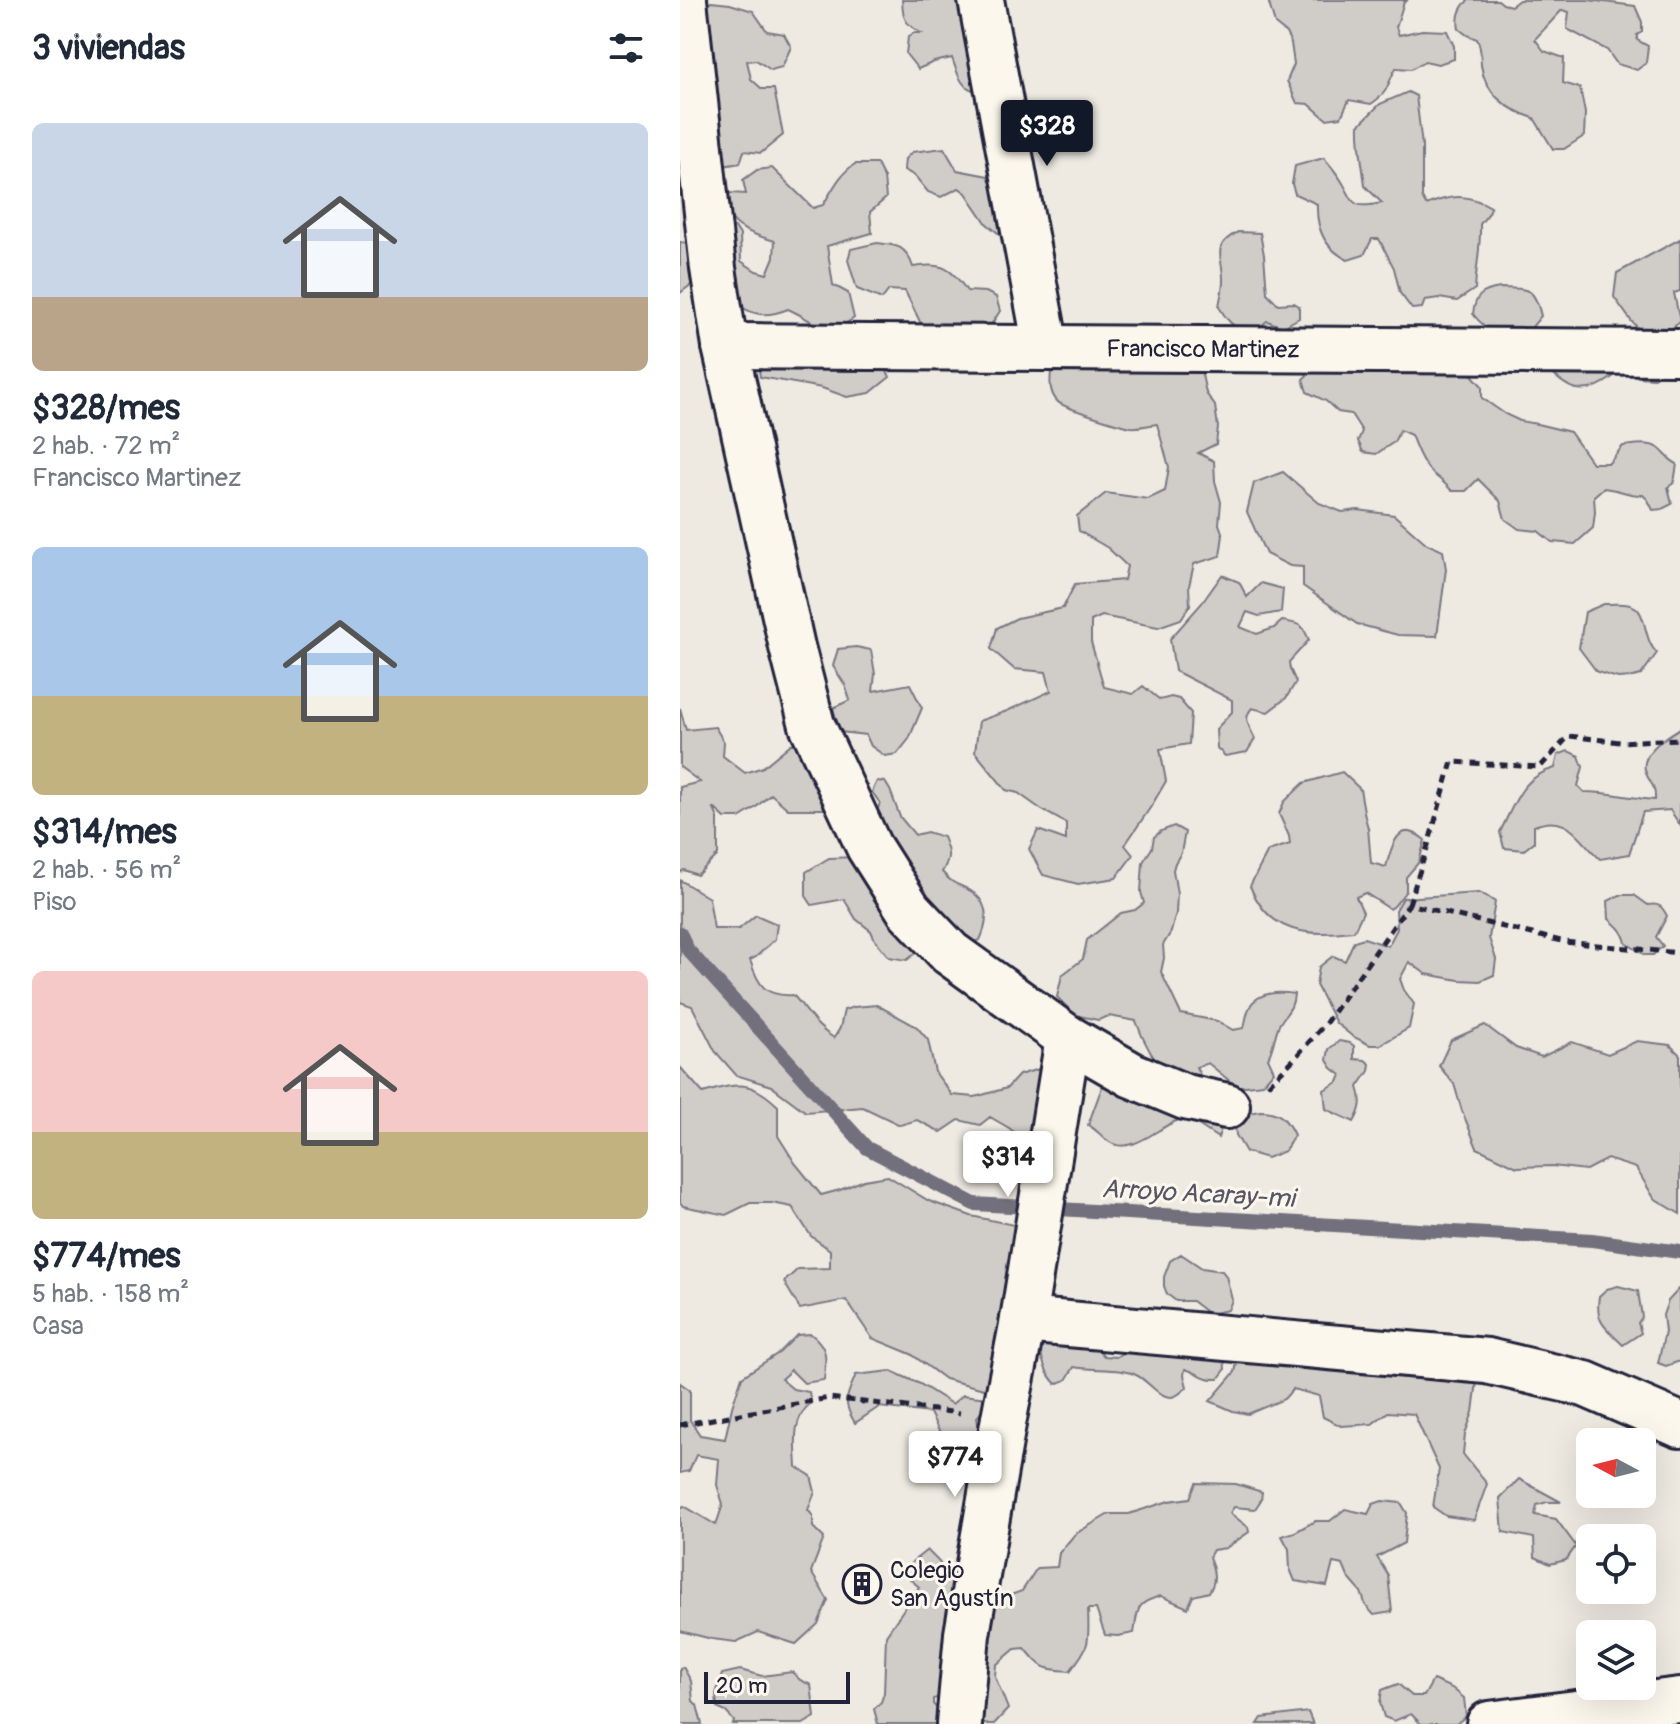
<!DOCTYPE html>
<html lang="es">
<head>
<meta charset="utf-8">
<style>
  :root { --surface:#fff; --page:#f2f2f3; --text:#1f2937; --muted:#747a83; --accent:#111827 }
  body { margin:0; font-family:Pangolin,sans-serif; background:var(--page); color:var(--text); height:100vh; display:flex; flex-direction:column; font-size:30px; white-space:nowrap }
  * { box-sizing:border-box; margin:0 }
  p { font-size:26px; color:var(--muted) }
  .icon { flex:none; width:44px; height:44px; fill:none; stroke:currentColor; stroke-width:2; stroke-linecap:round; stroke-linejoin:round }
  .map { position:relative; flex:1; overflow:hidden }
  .drawer { display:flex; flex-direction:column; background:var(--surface); width:680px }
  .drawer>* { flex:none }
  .needle { width:52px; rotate:277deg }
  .fabs { position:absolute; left:896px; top:1428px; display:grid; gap:16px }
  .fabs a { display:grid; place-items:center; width:80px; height:80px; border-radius:12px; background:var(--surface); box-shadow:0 8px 32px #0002; font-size:40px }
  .scale { position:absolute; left:24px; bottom:20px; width:146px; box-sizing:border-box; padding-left:8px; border:4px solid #22223b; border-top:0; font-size:22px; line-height:28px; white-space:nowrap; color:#22223b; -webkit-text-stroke:6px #fbf7ec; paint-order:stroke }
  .price { position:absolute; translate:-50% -68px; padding:0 18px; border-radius:8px; background:#fff; color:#222; font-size:26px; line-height:52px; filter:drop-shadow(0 2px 4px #0008) }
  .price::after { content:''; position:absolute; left:50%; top:48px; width:24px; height:18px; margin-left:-12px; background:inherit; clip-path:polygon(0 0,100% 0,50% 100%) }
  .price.active { background:var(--accent); color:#fff }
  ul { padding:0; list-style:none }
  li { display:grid; align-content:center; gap:16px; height:424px; padding:0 32px }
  li span { display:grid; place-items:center; height:248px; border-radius:12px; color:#555 }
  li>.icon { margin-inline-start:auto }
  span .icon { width:144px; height:144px; fill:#fffc; stroke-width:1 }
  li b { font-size:34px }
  h2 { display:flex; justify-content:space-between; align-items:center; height:96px; padding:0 32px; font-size:34px }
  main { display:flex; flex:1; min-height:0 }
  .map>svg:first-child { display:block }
  .green { fill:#d0cdc9; stroke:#797882; stroke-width:2 }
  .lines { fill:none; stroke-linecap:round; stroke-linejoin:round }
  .stream { stroke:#716f7c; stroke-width:14 }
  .street-casing { stroke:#22223b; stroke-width:50 }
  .path { stroke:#22223b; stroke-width:5; stroke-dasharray:8 6; stroke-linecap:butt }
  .street { stroke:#fbf7ec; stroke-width:44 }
  .labels { text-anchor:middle; stroke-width:6; stroke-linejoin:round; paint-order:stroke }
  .street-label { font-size:24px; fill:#22223b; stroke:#fbf7ec }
  .poi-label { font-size:24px; fill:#22223b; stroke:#fbf7ec; text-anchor:start }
  .water-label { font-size:26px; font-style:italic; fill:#575666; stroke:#fbf7ec }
</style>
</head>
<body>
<main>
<section class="drawer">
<h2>3 viviendas<svg class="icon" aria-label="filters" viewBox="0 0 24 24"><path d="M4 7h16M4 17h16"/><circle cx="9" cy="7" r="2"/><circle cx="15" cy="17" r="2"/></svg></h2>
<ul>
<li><span style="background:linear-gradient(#c9d6e8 70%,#b9a48a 0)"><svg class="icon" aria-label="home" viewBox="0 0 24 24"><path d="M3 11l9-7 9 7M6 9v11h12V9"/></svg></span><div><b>$328/mes</b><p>2 hab. · 72 m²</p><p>Francisco Martinez</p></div></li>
<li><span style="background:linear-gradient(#a9c7e8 60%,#c2b280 0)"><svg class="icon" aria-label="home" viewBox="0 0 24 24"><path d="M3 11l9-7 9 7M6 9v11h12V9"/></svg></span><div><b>$314/mes</b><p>2 hab. · 56 m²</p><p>Piso</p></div></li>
<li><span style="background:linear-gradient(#f6c9c9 65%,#c2b280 0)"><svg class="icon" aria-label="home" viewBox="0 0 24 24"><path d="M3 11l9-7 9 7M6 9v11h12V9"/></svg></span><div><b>$774/mes</b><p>5 hab. · 158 m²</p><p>Casa</p></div></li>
</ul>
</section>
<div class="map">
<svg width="1000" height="1724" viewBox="0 0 1000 1724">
  <rect width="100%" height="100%" fill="#eeeae2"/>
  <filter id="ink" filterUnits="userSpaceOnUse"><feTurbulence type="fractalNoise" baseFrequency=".0125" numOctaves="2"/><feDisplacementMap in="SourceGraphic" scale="16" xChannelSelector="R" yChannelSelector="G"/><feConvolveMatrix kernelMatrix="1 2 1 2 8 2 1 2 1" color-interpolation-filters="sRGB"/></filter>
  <g filter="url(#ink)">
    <!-- green -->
    <path class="green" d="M 222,0 L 300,0 L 310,94 C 282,91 281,83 272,58 L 254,62 L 238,69 L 226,54 L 228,37 L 234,33 L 241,33 C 224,23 223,19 222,0 Z
      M 588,0 L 728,0 L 724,2 L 716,27 L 719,35 L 742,30 L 767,31 L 774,46 L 774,59 L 758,64 L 745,61 L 731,69 L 716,68 C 706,86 710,91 691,104 L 669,100 L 661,117 L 646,119 L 629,104 L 617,103 L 607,81 L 614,64 L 611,43 L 606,33 L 595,24 Z
      M 789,0 L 818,0 L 823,4 L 831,6 L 839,0 L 908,0 L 955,6 L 962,22 L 962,32 L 957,35 L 957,40 L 968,46 L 966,63 L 957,70 L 937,64 L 927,50 L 887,29 L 889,12 L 882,10 L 855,39 L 864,51 L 884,58 L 883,83 L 900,88 L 905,113 L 904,136 L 884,149 L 873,149 L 854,118 C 828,110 805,94 801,65 C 800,55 802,48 797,39 L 787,35 L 779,29 C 777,18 779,7 789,0 Z
      M 31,2 L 50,4 L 73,11 L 87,31 L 104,34 L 111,47 L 102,67 L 91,70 L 76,60 L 67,61 L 71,79 L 82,89 L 94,89 L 103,135 L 81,153 L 64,151 L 60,163 L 43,166 L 0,19 Z
      M 728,92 L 736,96 L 742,146 L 742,198 L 746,205 C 771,195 786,193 811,207 L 809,213 L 800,224 C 801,246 796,267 795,289 L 777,301 L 759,298 L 745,300 L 742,308 L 732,309 L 720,293 L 714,268 L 699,239 L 692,239 L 684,255 L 668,260 C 645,249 636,230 637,204 L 615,194 L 612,184 L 615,166 L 644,158 C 650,165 656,172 661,180 C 675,202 669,210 702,203 L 685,186 C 683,166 678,145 679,125 L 700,104 Z
      M 264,148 L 277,170 L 308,176 L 313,188 L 327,189 L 334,222 L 318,233 L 307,224 L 286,193 L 279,188 L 261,197 L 248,192 L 235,176 L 224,170 L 225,159 L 232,152 Z
      M 175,164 L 197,164 L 204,178 L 206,198 L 190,212 L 192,233 L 147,246 L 153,285 L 168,293 L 174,318 L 156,330 C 137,328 125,316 108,309 C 86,318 72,316 53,301 L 40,229 L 55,227 L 60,235 L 61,261 L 76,271 L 87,274 L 94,257 L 95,241 C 78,236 48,228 47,206 C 47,202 48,197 49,193 L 66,194 L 63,180 L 77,170 L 92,168 L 133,208 L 143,205 C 152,191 160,173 175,164 Z
      M 558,232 L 580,233 L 584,255 L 587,293 L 598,304 L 614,303 L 619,306 L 619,318 L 603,327 L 587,321 L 575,331 C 553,328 550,325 539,307 C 540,298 543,290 543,281 C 544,258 529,247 558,232 Z
      M 1000,239 L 1000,291 L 994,293 L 1000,322 L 983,335 L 963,333 L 952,322 L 934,297 L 937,273 Z
      M 0,242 L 16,245 L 24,275 L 0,293 Z
      M 197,243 C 218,245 226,246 233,267 C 261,262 271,267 287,291 L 306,292 L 316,297 L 320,311 L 309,328 L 245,332 L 225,291 L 209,290 L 202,299 L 177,289 L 168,260 L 171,249 Z
      M 820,288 C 848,289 854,286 861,316 L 847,333 C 822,334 809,335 793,314 C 795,296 801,291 820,288 Z
      M 960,339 L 970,339 L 991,343 L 996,362 L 974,378 L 958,377 L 943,363 L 936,362 L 934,376 C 907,397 890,393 868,369 L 874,345 L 909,342 L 930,344 L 941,355 L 947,346 Z
      M 404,357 L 519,361 L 526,393 L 535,406 L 538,427 L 536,444 L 518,453 L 534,461 L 535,481 L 541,502 L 539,524 L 543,535 L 540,556 L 514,564 L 509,586 L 510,605 L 501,619 L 478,627 L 422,616 L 411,621 L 411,642 L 424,687 L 453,694 L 463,686 L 480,700 L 491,697 L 499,699 L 511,713 L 509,744 L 480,749 L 486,781 L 472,805 L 445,845 L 453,855 L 436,878 L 398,884 L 363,875 L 349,849 L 358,830 L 386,840 L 386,823 L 362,810 L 338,793 L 326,790 L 295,752 L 299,721 L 327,711 L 371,691 L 366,672 L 334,669 L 311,649 L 317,628 L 337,618 L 383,608 L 395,584 L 444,580 L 447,566 L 428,548 L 399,531 L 397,516 L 426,493 L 468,499 L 485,491 L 489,467 L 477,424 C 469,425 459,428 451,427 C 441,425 384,408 378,402 C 369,393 370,382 371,371 Z
      M 201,358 L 210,377 L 190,393 L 167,397 L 142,388 L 80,377 L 78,363 Z
      M 637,366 L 784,366 L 802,386 L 802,398 L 825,414 L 840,421 L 857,424 L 890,432 L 912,463 L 929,463 L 943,446 C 953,445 967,442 977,447 C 984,451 987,459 997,464 L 994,483 L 988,487 L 992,504 L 982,509 L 973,510 L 968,500 L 963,495 C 949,496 939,489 923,488 L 914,496 L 915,512 L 913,528 L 895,544 L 872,542 L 858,531 L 839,529 L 825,519 L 820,501 L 798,479 L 786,491 L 772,491 C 765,483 764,483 757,477 C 743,467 737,450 731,435 L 720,430 L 714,442 L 696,454 L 683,452 L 678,441 L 682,431 L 671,414 L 658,412 L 646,401 L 627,392 L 623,379 Z
      M 603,472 L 639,503 L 662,512 L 678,510 L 714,515 L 747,544 L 763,551 L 766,569 L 757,636 L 718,635 L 677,624 L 623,586 L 623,567 L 610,566 L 586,554 L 567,512 L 574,483 Z
      M 542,575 L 559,582 L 567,597 L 581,583 L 603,589 L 601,612 L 579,616 L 567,612 L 560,627 L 577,634 L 594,628 L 602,621 C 620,624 622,623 629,640 L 609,662 L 610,669 L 616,682 L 606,698 L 588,712 L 572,708 C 562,719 570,727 575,739 L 567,752 L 545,756 L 537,748 L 536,729 L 552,712 L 552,700 L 495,671 L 490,639 L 522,603 Z
      M 924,604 C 932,604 943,603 950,605 C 968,609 962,639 977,653 L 961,675 L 953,677 L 938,678 L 917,672 L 899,648 L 905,612 Z
      M 176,647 L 191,650 L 195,674 L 193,691 L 230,684 L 242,708 L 229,739 L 217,754 L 205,756 L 191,746 L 186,735 L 160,732 L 153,708 L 170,700 L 165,685 L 153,666 L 158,649 Z
      M 0,708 L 6,730 L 35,727 L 44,742 L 43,756 L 65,773 L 83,767 L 111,744 L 146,744 L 147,809 L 108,809 L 91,794 L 75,808 L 59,818 L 45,818 L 33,807 L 38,818 L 38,855 L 17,875 L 4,870 L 0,873 L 0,787 L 20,782 L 0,767 Z
      M 1000,728 L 1000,825 L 990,810 L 963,812 L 949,854 L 920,859 C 897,838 889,813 854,826 L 854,842 L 844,850 L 824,848 L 820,832 C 835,803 841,777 875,768 L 878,755 L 888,751 L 899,756 L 903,767 L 898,786 L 904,792 C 929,792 950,798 975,800 C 976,783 968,783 965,770 C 961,752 987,736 1000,728 Z
      M 662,772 L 680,789 L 685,817 L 688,828 L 691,863 L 706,867 C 712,845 718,818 745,840 L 739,862 L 726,877 L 726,891 L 714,906 L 710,909 L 685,893 L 676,897 L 683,912 L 674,931 C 627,936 590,935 570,886 L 588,851 L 610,844 L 609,836 L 599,814 L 604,802 L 624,783 Z
      M 197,781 L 205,782 L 210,790 L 220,817 L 235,835 L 247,832 L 263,837 C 269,852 271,857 262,872 C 276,888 280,883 294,893 C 310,906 308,923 300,940 L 277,947 L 195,817 L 200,803 L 192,792 Z
      M 494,826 L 505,832 L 501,853 L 495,863 L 493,870 L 497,894 L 496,913 L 491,932 L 483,945 L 484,958 L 481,972 L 501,1014 L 537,1021 L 553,1030 L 564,1028 C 566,1020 567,1008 573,1002 C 583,992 601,992 614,994 C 613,1010 606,1012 599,1025 C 594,1036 594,1047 588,1058 L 594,1071 L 583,1084 L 557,1087 L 528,1063 L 516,1067 L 531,1097 L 548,1107 L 538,1138 L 506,1117 C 500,1120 493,1122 488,1125 C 471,1134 447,1155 428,1141 C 421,1136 416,1129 408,1125 L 422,1087 L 439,1081 L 490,1080 C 475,1062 464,1044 456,1021 L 429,1016 L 418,1020 L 395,1015 L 377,997 L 382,975 L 403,959 L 407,940 L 441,913 L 455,910 L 464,903 L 461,892 L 463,862 L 472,848 L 474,837 L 481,831 Z
      M 178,857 L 241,949 L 227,960 L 209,957 L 195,940 L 191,931 L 176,919 L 164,899 L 132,905 L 126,896 L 126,872 L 149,858 Z
      M 0,880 L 29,898 L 34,929 L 59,929 L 76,915 L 97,924 L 95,939 L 76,957 L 70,960 C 78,985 85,997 113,995 C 128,1011 135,1027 154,1038 L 160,1028 L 164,1010 L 174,1007 L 197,1005 L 237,1027 L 248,1040 L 255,1072 L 272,1095 L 295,1097 L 327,1088 L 339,1075 L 369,1066 L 353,1147 L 329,1128 L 310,1117 L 300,1125 L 279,1120 L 261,1132 L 237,1120 L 220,1125 L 183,1107 L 126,1112 L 91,1086 L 56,1075 L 35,1051 L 12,1006 L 0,1002 Z
      M 798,893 L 806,896 L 815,902 L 809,938 L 816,959 L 814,975 L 800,981 L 779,980 L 746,974 L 729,962 L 720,979 L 724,990 L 734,1004 L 729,1028 L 700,1045 L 690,1045 L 672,1036 L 656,1023 L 636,985 L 639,967 L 653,956 L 665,961 L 674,941 L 684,938 L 708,946 L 717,929 L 716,910 L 723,898 Z
      M 940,895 L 954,895 L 968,905 C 979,903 982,906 987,916 L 976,937 L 983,946 L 973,955 L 965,955 L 946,943 C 944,932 937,926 929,919 L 928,901 Z
      M 805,1025 L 836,1048 L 862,1057 L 892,1042 L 928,1054 L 957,1041 L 990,1045 L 1000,1055 L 1000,1214 L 974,1198 L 956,1168 L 927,1159 L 906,1170 L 872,1166 L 837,1167 L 797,1148 L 782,1111 L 774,1084 L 759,1066 L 771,1040 Z
      M 659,1041 L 670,1043 L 674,1046 L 674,1059 L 685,1060 L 690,1064 L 689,1071 L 678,1087 C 683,1101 681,1110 674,1122 L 646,1109 L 644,1090 L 658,1082 L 661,1075 L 652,1068 L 647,1060 L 649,1049 Z
      M 0,1067 L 23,1093 C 58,1083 70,1079 98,1106 L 98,1136 L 115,1163 L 141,1195 L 160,1190 L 184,1180 L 208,1176 L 249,1201 L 291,1216 L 334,1225 L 339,1243 L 312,1391 L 265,1379 L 231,1354 L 192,1338 L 166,1300 L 120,1309 L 104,1282 L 118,1269 L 150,1268 L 150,1250 L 131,1236 L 112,1207 L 92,1203 L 70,1203 L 46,1215 L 3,1206 L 0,1202 Z
      M 580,1111 C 599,1111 606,1118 614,1135 L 605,1151 L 587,1158 L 566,1152 L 556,1135 L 555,1123 L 563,1114 Z
      M 501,1254 L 522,1268 L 542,1271 L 546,1276 L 552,1300 L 548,1310 L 529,1314 L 512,1301 L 496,1301 L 487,1294 L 484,1286 L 484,1277 L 490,1261 Z
      M 938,1286 L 958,1291 L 962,1317 L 958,1323 L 961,1333 L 943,1345 C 925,1327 915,1323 919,1296 L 927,1289 Z
      M 1000,1288 L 1000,1361 L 986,1366 L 978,1363 L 985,1332 L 983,1315 L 988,1301 Z
      M 131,1334 C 149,1348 146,1359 144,1380 L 124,1383 L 111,1370 L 101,1379 L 113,1389 L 129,1392 L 131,1403 C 111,1419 116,1445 117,1467 L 131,1476 L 135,1492 L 128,1510 L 133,1516 L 133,1527 L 144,1538 L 131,1572 L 148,1600 L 138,1624 L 116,1644 L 78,1632 L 56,1642 L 32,1639 L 0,1631 L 0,1508 L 4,1506 L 36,1525 L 43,1504 L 37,1485 L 39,1459 L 16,1455 L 9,1471 L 0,1473 L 0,1383 L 10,1390 L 10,1420 L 20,1435 L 45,1439 L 52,1407 L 62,1377 L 100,1352 L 117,1335 Z
      M 372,1337 L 407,1337 L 424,1356 L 436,1357 L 455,1346 L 544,1351 L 545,1370 L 538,1379 C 524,1380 519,1373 505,1369 L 504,1375 L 507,1387 C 503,1391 497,1397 491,1397 C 477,1396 469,1382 458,1376 C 442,1367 413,1371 394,1367 L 386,1380 L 376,1384 C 366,1374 363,1363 360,1349 Z
      M 561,1345 L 798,1373 L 793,1412 L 785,1434 L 783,1454 L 807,1484 L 794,1520 L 766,1516 L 753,1507 L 759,1469 L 734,1414 L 708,1412 L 692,1424 L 661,1426 L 643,1417 L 639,1396 L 613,1389 L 604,1399 L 568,1414 L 553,1411 L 530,1401 L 555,1372 Z
      M 211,1371 L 240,1384 L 272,1404 L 283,1395 L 307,1398 L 311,1402 L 297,1417 L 304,1467 L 287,1476 L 272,1481 L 264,1477 L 259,1452 L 260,1433 L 250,1413 L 199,1407 L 175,1423 C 162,1402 166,1397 176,1375 Z
      M 839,1479 L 881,1502 L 867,1502 L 857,1505 L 855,1515 L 876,1519 L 896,1546 L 886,1560 L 870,1564 L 855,1557 L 854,1538 L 823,1532 L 820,1498 Z
      M 516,1483 L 556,1484 L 582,1492 L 581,1500 L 575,1509 L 554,1507 L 550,1513 L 568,1527 L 569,1532 L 546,1548 L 533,1550 L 529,1557 C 534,1569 537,1581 529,1592 L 513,1596 L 508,1608 L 481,1596 C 455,1603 458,1609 454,1633 L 438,1636 L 425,1635 L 416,1609 L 408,1609 C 409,1642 411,1645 390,1671 C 362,1669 362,1669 345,1648 L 335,1649 L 316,1665 L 315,1676 L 328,1709 L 314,1724 L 275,1724 L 307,1608 L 320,1599 L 342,1591 L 357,1568 L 377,1567 L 379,1553 L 395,1534 L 429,1514 L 449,1514 L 489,1501 L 510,1498 Z
      M 702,1501 L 721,1503 L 727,1513 L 724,1543 L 697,1557 L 708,1575 L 712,1612 L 694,1615 L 686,1606 L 681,1592 L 668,1577 L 663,1565 L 653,1563 L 647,1586 L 615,1581 L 610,1569 L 609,1549 L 602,1536 L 615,1532 L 635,1521 L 650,1521 L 665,1509 L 688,1514 L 693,1504 Z
      M 247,1550 L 259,1562 L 267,1576 L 278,1581 L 264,1634 L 263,1640 L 266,1648 L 261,1697 L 253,1699 L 253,1704 L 264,1716 L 266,1724 L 198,1724 L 194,1709 L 201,1702 L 204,1693 L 206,1635 L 239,1587 L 229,1578 L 226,1570 L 232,1562 Z
      M 3,1667 L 11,1681 L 13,1701 L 17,1705 L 22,1724 L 0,1724 L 0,1668 Z
      M 60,1670 L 82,1676 L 112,1672 L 120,1680 L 131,1685 L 135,1717 L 123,1724 L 53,1724 L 54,1721 L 46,1712 L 37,1708 L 36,1694 L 42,1674 Z
      M 753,1680 L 772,1688 L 784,1698 L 786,1716 L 776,1724 L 741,1724 L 731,1714 L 714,1721 L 704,1717 L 700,1703 L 702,1690 L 718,1684 L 732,1696 L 744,1696 Z
      M 628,1712 L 633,1724 L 578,1724 L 582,1718 Z"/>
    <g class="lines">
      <!-- stream -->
      <path class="stream" d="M 0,933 L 8,950 L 187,1148 L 294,1204 L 912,1240 L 1000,1252"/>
      <defs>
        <g id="street">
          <path d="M 4,0 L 33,268 L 45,346 L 112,647 L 132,725 L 189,847 L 229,910 L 270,953 L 388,1038 L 343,1320 L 324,1418 L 287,1634 L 279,1724"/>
          <path d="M 301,0 L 366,348"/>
          <path id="s1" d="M 45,346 L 1000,352"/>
          <path d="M 388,1038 L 452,1075 L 505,1097 L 547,1106"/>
          <path d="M 343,1320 L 807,1361 L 905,1384 L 1000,1425"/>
          <path d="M 809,1724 L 1000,1700"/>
        </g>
      </defs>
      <!-- street casing -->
      <use href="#street" class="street-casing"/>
      <!-- path -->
      <path class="path" d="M 729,904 L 749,842 L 772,762 L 860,767 L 889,736 L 940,742 L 1000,739
        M 588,1085 L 613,1060 L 645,1024 L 729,904 L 885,942 L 1000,953
        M 0,1425 L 149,1398 L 280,1413"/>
      <!-- street -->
      <use href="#street" class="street"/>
    </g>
  </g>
  <!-- icons -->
  <defs>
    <symbol id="building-ring" viewBox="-11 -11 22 22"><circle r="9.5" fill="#fbf7ec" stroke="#22223b" stroke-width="1.5"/><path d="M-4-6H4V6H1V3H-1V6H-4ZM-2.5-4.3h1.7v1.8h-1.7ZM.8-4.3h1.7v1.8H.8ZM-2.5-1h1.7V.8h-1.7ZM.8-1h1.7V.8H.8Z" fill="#22223b"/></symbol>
  </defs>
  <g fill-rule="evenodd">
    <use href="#building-ring" x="160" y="1562" width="44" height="44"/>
  </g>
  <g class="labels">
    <!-- street labels -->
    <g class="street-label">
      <text dy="8" stroke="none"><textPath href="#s1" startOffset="478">Francisco Martinez</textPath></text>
    </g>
    <!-- poi labels -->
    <g class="poi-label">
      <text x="210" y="1578">Colegio<tspan x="210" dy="28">San Agustín</tspan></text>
    </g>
    <!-- water labels -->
    <g class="water-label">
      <text transform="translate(518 1193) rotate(3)" y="9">Arroyo Acaray-mi</text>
    </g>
  </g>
</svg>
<div class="fabs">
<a><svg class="needle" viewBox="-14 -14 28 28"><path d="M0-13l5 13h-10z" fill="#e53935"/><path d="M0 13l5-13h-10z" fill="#747a83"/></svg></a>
<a><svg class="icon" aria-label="locate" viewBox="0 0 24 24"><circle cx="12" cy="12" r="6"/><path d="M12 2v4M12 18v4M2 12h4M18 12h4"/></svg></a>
<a><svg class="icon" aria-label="layers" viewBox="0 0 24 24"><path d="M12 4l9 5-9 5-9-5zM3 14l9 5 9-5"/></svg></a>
</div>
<div class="scale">20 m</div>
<b class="price active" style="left:367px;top:168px">$328</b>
<b class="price" style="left:328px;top:1199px">$314</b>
<b class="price" style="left:275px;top:1499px">$774</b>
</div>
</main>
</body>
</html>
